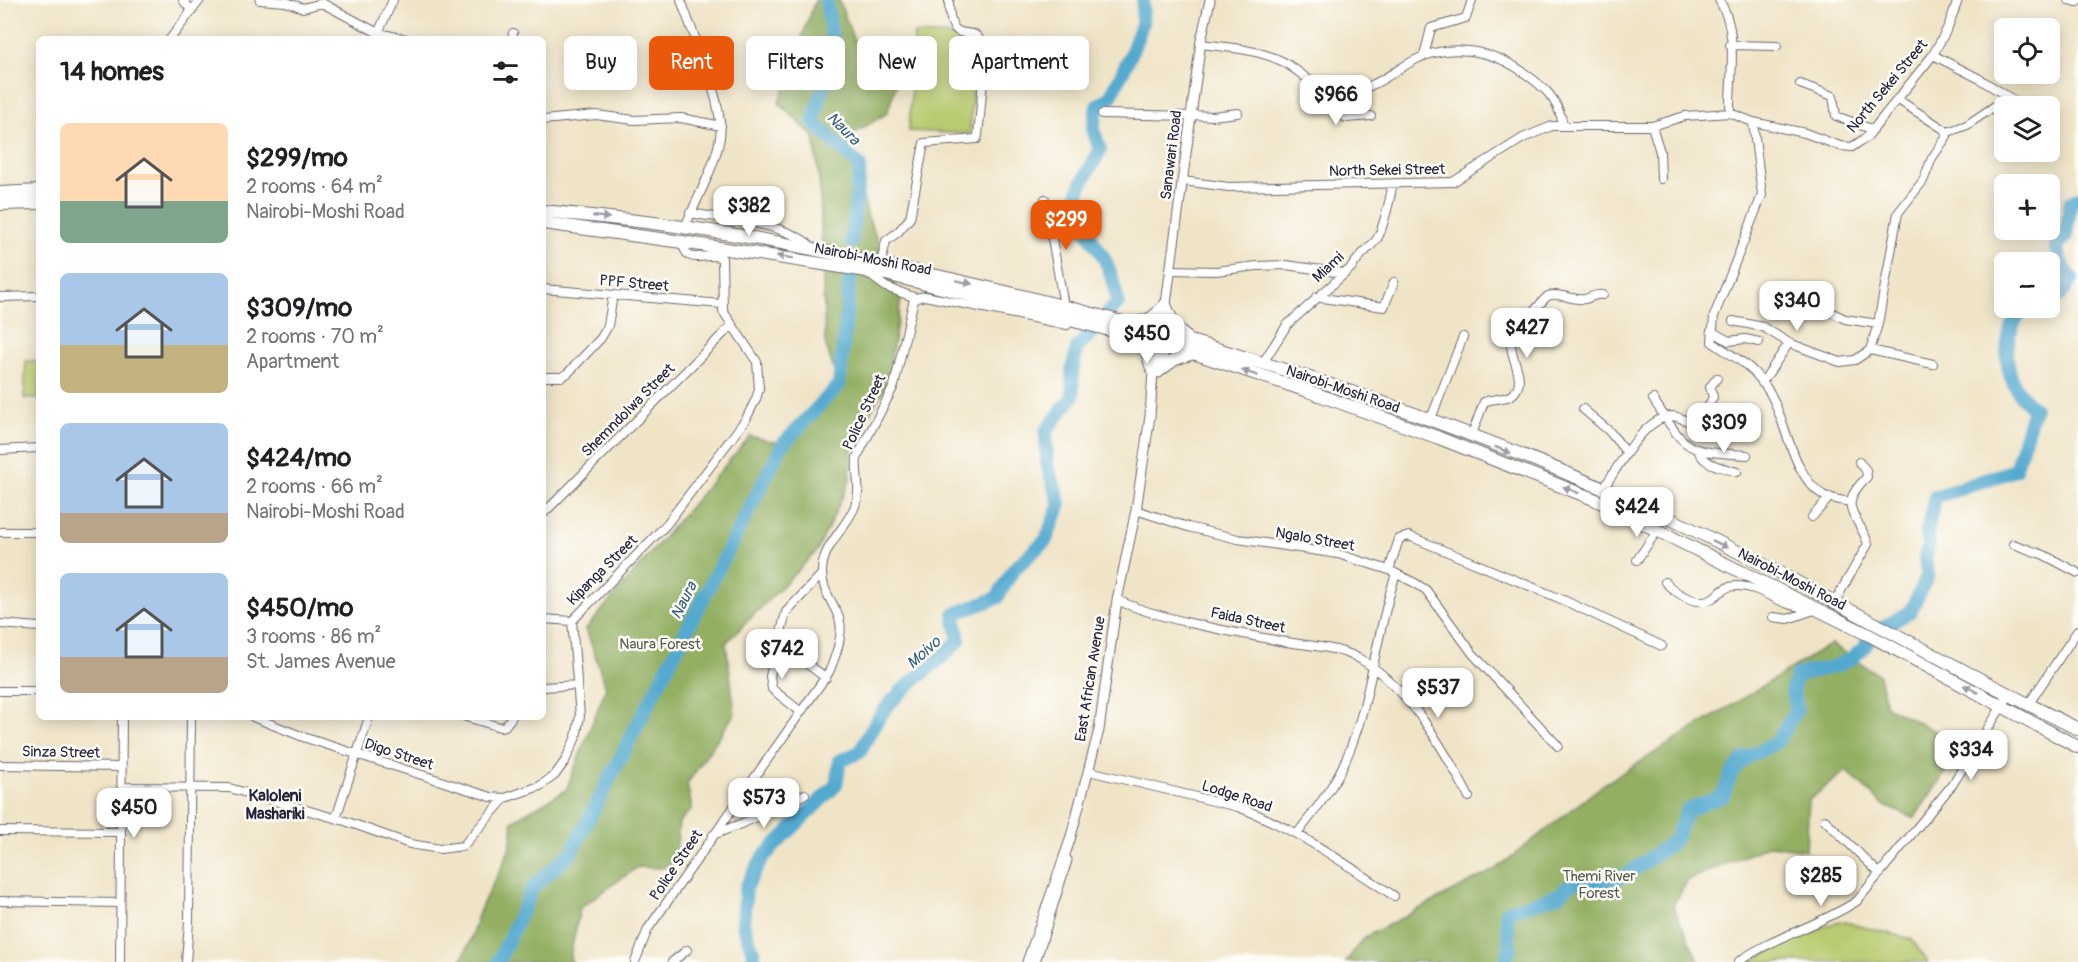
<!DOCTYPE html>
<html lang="en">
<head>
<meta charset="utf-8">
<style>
  :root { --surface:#fff; --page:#f6f6f6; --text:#202124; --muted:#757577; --accent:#ea580c }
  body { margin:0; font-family:Pangolin,sans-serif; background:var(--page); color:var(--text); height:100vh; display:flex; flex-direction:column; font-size:22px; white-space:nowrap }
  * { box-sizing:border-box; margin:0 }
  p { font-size:20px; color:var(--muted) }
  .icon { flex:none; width:33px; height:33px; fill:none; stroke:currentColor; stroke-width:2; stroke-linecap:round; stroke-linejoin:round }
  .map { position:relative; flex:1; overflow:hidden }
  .sheet { position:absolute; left:36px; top:36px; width:510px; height:684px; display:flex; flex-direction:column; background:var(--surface); border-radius:9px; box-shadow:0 3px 15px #0003 }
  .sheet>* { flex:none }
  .top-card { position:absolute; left:564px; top:36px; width:570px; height:54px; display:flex; gap:12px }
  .buttons { position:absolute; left:1994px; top:18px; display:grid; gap:12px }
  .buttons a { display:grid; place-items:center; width:66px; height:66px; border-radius:9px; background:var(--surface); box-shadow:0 3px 15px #0003; font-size:30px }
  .price { position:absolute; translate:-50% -51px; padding:0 14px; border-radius:12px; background:#fff; color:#222; font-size:20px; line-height:39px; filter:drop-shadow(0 2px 3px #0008) }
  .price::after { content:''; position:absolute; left:50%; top:36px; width:18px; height:14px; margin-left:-9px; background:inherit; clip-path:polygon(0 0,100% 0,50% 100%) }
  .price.current { background:var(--accent); color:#fff }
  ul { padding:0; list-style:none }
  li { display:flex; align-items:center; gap:18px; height:150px; padding:0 24px }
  li span { display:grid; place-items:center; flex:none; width:168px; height:120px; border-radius:9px; color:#555 }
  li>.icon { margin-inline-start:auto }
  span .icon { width:72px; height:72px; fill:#fffc; stroke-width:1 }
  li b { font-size:26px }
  h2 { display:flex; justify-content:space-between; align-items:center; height:72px; padding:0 24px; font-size:26px }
  .tag { padding:0 21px; border-radius:9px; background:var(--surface); box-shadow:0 3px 15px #0003; font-size:21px; line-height:54px }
  .tag.current { background:var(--accent); color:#fff }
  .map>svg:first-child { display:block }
  .green { fill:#b8cb6f; stroke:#6d7655; stroke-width:1.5 }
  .forest { fill:#92af62; stroke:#5a684e; stroke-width:1.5 }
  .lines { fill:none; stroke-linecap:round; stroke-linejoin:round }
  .river { stroke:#53a9cf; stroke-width:14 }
  .minor-casing { stroke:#6a666c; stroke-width:10 }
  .tertiary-casing { stroke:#6a666c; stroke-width:11 }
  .trunk-casing { stroke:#6a666c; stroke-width:14 }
  .minor { stroke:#fff; stroke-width:8 }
  .tertiary { stroke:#fff; stroke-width:9 }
  .trunk { stroke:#fff; stroke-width:12 }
  .oneway { fill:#9c9ca7 }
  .labels { text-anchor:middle; stroke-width:5; stroke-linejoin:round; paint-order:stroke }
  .street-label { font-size:15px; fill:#22223b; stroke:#fdfcf7 }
  .park-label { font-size:15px; fill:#565d4d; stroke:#fdfcf7 }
  .water-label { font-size:16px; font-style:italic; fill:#385f7e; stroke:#fdfcf7 }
  .neighbourhood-label { font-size:16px; font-weight:bold; fill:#22223b; stroke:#fdfcf7 }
</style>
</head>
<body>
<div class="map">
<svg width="2078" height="962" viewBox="0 0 2078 962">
  <rect width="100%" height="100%" fill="#fdfcf7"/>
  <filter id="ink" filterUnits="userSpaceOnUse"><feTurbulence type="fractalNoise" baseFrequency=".0167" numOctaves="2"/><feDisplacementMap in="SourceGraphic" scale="12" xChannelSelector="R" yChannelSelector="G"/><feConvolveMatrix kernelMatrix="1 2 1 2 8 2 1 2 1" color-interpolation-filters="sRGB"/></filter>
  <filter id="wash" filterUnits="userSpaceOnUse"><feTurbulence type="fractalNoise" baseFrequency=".008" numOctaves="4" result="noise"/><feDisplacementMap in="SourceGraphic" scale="24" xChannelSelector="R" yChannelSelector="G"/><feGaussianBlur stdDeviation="1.35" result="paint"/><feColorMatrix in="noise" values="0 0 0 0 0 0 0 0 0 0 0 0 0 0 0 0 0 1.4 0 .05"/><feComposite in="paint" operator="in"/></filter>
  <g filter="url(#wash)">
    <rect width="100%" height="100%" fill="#f0e4c7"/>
    <!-- green -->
    <path class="green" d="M 914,34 L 976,37 L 970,134 L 909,131 Z
      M 26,361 L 39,361 L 39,399 L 24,398 Z
      M 1841,921 L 1911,939 L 1928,962 L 1749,962 L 1815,929 Z"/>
    <!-- forest -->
    <path class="forest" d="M 815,0 L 839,0 L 854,41 L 889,44 L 902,67 L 887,113 L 847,138 L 868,217 L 901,300 L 886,386 L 852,444 L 850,481 L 817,551 L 726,643 L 735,713 L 687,784 L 692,809 L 679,822 L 675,863 L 661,868 L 638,867 L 580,908 L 570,957 L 572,962 L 460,962 C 470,946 472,933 478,915 C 489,883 516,856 512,821 L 566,790 L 606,688 L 586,629 L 750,436 L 783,444 L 839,385 L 825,343 L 820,190 L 814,137 L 779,103 Z
      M 1831,644 L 1879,675 L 1886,706 L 1964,746 L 1914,818 L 1885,806 L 1846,771 L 1809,800 L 1806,850 L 1770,845 L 1688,880 L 1673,906 L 1699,962 L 1346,962 L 1363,938 L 1496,869 L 1604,784 Z"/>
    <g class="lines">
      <!-- river -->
      <path class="river" d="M 826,0 L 834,49 L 813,122 L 860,166 L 851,242
        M 2049,300 L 2060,296 L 2072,279 L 2061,263 L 2056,246 L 2066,237 L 2070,203 L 2078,198
        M 1108,313 L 1118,303 C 1115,289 1112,275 1106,262 C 1097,242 1071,218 1077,196 C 1082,180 1093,164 1100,150 L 1093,129 L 1097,106 L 1110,98 L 1131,54 L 1142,24 L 1143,0
        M 498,962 L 533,887 L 571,853 L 783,444 L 839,385 L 850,278
        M 753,962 L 754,954 L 743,924 L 746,887 L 763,857 L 836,785 L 840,761 L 860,752 C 869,733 880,712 896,697 C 916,676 939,663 959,640 L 954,614 L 997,598 L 1014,569 L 1046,540 L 1060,504 L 1047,464 L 1046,431 L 1073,396 L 1072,371 L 1077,348 L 1093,330
        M 1505,962 L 1510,948 L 1506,912 L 1559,895 L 1573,881 L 1602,884 L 1627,875 L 1675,840 L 1687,810 L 1723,796 L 1731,774 L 1742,760 L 1777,742 L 1797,709 L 1792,690 L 1797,675 L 1836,666 L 1852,658 L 1863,649 L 1874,632 L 1910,612 L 1928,575 L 1925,559 L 1929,544 L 1927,531 L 1935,497 L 2015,470 L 2034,409 C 2029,404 2022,398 2018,391 C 2002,367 2003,327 2026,308"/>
    </g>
  </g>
  <g filter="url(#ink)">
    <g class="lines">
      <defs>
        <path id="minor" d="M 183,0 L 191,10
          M 260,0 L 286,2 L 303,8 L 322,3 L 378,33 L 393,0
          M 681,0 C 692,33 725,105 720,137 C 716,165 696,200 685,227
          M 1719,0 C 1740,33 1729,76 1730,113
          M 2069,0 L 2078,2
          M 378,33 L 406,39
          M 170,39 L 200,0
          M 512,39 L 513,33
          M 1200,44 C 1226,47 1253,49 1277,59 C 1303,69 1306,88 1341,91 C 1369,93 1388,75 1411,62 C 1446,42 1491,49 1523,72 C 1544,87 1557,97 1563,124
          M 1730,45 L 1777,46
          M 1933,55 L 1978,78 L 2023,106
          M 1424,56 L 1431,28 L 1466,18 L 1472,0
          M 1800,84 L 1833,96 L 1836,116 L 1871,129
          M 1344,91 L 1343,116 L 1346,118 L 1371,116
          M 1102,114 L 1191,116
          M 1191,115 L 1212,116 L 1238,113
          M 543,120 L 596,115 L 634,120 L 681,118 L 721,126
          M 1753,122 L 1762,195 L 1714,316 L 1712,342 C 1738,360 1752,364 1770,393 C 1786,421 1793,477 1823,495 C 1831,499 1841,500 1850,502
          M 1652,126 L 1660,152 L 1661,179
          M 1948,132 L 1967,125 L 2008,97
          M 1183,181 L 1229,187 L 1453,182 L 1523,138 L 1552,126 L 1652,126 L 1685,116 L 1730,113 L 1753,122 L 1805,133 L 1840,146 L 1852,147 L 1867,137 L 1933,55 L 1948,27 L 1958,0
          M 1045,199 L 1064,306
          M 690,213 C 726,220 789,222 814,249
          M 881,263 L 886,241 L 898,232 L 910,218 L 924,143 L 977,139 L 978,135 C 980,115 987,59 980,41 C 973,22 949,51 949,0
          M 1170,270 L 1216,271 L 1257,266 L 1286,265 L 1343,273
          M 867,273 L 886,287 L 916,298
          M 543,289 L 722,304
          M 0,297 L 39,296
          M 1316,297 L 1384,307 L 1394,282
          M 1812,303 L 1845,319 L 1878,324
          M 1733,321 L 1763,327 L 1789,343
          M 1711,331 L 1729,341 L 1745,339 L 1759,342
          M 1870,350 L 1933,364
          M 1264,361 L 1287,325 L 1352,267 C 1359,255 1369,249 1377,239 C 1382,231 1392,194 1392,184
          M 543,377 L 561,377 L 568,373 L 601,338 L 608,326 L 613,295
          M 1762,383 L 1789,343 L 1840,362 L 1855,360 L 1870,350 L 1878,324 L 1898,213 L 1923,181 L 1932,158 L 1947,136 L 1945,130 L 1897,99
          M 1653,399 C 1688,452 1683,451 1747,455
          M 1583,409 L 1609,431 L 1627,453
          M 1430,421 L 1463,337
          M 1471,437 L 1484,402 C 1492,398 1508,400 1514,393 C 1527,379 1510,358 1511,343 C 1512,338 1544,298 1548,296 C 1560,292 1573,301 1585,299 C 1592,297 1595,294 1603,295
          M 0,450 L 39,448
          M 1698,450 C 1704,466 1723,467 1737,472
          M 1603,489 C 1618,468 1643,418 1671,416 C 1679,416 1686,422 1694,422 L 1707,409 L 1713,397 L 1710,387 L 1717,378
          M 1136,510 L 1188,527 L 1238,539 L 1338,554 L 1389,570 L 1415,583 L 1426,590 L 1473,654 L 1558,746
          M 543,514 L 732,325
          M 1812,517 L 1830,497
          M 0,532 L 39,532
          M 2013,544 L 2044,555 L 2078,573
          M 1637,560 L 1657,531
          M 1389,570 L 1399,539 L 1409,536 L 1561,599 L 1662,646
          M 1665,582 C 1674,592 1697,607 1711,599 C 1723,592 1724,585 1739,586 C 1765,587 1784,610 1810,607
          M 1117,600 C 1161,620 1233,632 1280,641 C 1307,646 1336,646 1360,659 C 1409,687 1444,749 1469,797
          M 1835,601 L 1868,544 C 1858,513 1835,508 1867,477 L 1866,470 L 1859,462
          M 1773,617 L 1788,619 L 1817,609
          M 543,619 L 572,621
          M 0,624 L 39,627
          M 778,642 L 826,678
          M 543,687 L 578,685
          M 0,691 L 39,691
          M 2028,705 L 2078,630
          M 801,712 L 772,689 L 770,676 L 786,612 L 822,574
          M 253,717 L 306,738 L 491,797 L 505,798
          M 466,717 L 500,727 L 505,726 L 512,717
          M 0,765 L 122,767
          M 1089,771 L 1238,807 C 1295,828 1344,863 1394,896
          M 122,787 L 229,788 L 345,821 L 410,844 L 440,849 L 463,846 L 505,798 L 540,786 L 555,775 L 565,761 L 576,737 L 580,716 L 572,621 L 666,525 L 746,419 L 756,399 L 759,389 L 757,362 L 723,311 L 722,258 C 705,250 688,269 682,242
          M 336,818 L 369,717
          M 1825,820 L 1880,874
          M 0,831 L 121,832
          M 1297,834 C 1317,808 1337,783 1349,752 C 1372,695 1376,632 1396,574
          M 713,835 L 775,810 L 805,794
          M 0,901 L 119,903
          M 120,962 L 122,717
          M 186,962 L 189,922 L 191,717
          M 635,962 L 648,929 L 829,672 C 835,658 843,637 840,622 C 837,606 821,592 822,571 C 823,544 846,529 855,506 C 862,490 855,474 857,457 L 894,386 L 913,303 L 916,298 L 925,296 L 1067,325
          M 672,962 L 687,950
          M 1738,962 C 1775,936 1819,926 1857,901 L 1952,785 L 2009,695"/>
        <path id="tertiary" d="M 1165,311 L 1201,41 L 1210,0
          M 1159,373 L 1167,340
          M 1027,962 L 1070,840 L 1099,730 L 1117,600 L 1136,510 L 1150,416 L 1155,341 L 1164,315
          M 1035,962 L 1067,860"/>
        <path id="trunk" d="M 0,193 L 39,191
          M 0,204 L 39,203
          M 543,211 C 589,216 636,220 682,227 C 774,239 865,260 955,280 C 1198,336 1436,411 1662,515 C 1804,581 1938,661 2078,729
          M 543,223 L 682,242 L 886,274 L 1166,344 L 1305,390 L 1439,438 L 1596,500 L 1869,635 L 2078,747
          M 1165,305 L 1175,328 L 1187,338
          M 1134,323 C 1150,322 1155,316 1165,305
          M 1135,337 L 1147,351 L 1152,369
          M 1160,370 L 1175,359 L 1193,353"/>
      </defs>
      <!-- minor casing -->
      <use href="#minor" class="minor-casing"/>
      <!-- tertiary casing -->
      <use href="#tertiary" class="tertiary-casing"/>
      <!-- trunk casing -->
      <use href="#trunk" class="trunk-casing"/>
      <!-- minor -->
      <use href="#minor" class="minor"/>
      <!-- tertiary -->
      <use href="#tertiary" class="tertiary"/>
      <!-- trunk -->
      <use href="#trunk" class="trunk"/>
    </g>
    <!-- one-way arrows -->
    <defs><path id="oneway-solid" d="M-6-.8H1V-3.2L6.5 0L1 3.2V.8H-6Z" transform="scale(1.5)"/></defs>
    <g class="oneway">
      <use href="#oneway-solid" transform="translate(601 217) rotate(6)"/>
      <use href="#oneway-solid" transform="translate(785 257) rotate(-171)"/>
      <use href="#oneway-solid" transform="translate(964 282) rotate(13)"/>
      <use href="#oneway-solid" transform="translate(1250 373) rotate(-161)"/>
      <use href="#oneway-solid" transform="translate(1503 450) rotate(22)"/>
      <use href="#oneway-solid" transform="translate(1571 490) rotate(-158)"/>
      <use href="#oneway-solid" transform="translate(1720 544) rotate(26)"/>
      <use href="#oneway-solid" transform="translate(1971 689) rotate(-152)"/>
    </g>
  </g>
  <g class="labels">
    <!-- street labels -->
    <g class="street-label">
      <text transform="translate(1887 86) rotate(-50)" y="5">North Sekei Street</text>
      <text transform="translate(1171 155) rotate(-83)" y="5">Sanawari Road</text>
      <text transform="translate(1387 170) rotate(-1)" y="5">North Sekei Street</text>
      <text transform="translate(873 259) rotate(11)" y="5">Nairobi-Moshi Road</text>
      <text transform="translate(1328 267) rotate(-43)" y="5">Miami</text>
      <text transform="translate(634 283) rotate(5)" y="5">PPF Street</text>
      <text transform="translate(1343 389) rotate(19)" y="5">Nairobi-Moshi Road</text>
      <text transform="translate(628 410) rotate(-45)" y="5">Shemndolwa Street</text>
      <text transform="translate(864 412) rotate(-65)" y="5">Police Street</text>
      <text transform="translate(1315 539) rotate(10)" y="5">Ngalo Street</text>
      <text transform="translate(602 570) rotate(-45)" y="5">Kipanga Street</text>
      <text transform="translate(1792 579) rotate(27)" y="5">Nairobi-Moshi Road</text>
      <text transform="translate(1248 620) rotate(12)" y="5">Faida Street</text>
      <text transform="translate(1090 679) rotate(-81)" y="5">East African Avenue</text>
      <text transform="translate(61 752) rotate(1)" y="5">Sinza Street</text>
      <text transform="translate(399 754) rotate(18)" y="5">Digo Street</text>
      <text transform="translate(1237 796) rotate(18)" y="5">Lodge Road</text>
      <text transform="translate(676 865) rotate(-56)" y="5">Police Street</text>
    </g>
    <!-- park labels -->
    <g class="park-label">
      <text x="660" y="649">Naura Forest</text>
      <text x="1599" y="881">Themi River<tspan x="1599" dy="17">Forest</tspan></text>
    </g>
    <!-- water labels -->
    <g class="water-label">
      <text transform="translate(844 128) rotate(45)" y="6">Naura</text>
      <text transform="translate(683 600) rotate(-63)" y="6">Naura</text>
      <text transform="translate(923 652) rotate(-42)" y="6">Moivo</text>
    </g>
    <!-- neighbourhood labels -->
    <g class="neighbourhood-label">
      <text x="275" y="801">Kaloleni<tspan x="275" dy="18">Mashariki</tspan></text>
    </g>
  </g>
</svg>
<div class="buttons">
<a><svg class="icon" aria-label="locate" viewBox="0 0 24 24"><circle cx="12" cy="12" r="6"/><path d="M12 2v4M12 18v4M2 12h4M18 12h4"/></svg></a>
<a><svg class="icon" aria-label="layers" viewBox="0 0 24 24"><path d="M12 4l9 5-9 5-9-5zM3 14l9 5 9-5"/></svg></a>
<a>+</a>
<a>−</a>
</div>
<b class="price" style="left:1336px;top:126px">$966</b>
<b class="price" style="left:749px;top:237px">$382</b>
<b class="price current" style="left:1066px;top:251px">$299</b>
<b class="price" style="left:1797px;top:332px">$340</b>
<b class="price" style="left:1527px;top:359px">$427</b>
<b class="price" style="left:1147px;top:365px">$450</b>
<b class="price" style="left:1724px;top:454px">$309</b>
<b class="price" style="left:1637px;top:538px">$424</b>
<b class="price" style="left:782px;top:680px">$742</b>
<b class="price" style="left:1438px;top:719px">$537</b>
<b class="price" style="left:1971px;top:781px">$334</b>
<b class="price" style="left:764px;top:829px">$573</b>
<b class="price" style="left:134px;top:839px">$450</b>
<b class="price" style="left:1821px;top:907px">$285</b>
<div class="top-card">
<a class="tag">Buy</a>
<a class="tag current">Rent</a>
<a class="tag">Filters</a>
<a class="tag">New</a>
<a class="tag">Apartment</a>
</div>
<section class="sheet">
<h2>14 homes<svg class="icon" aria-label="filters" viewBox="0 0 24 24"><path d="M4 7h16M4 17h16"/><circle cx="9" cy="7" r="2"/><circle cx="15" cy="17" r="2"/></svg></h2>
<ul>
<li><span style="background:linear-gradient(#ffd9b3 65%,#7fa58c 0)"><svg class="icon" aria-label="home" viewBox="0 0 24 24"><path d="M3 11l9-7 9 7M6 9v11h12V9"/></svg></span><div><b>$299/mo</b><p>2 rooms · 64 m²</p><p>Nairobi-Moshi Road</p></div></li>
<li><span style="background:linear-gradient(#a9c7e8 60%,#c2b280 0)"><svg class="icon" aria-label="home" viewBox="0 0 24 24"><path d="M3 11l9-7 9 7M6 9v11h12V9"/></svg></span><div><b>$309/mo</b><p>2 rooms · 70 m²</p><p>Apartment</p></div></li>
<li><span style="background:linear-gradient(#a9c7e8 75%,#b9a48a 0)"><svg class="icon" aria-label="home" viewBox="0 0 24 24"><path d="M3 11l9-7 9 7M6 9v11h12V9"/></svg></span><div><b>$424/mo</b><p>2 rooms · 66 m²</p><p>Nairobi-Moshi Road</p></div></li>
<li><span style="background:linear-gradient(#a9c7e8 70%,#b9a48a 0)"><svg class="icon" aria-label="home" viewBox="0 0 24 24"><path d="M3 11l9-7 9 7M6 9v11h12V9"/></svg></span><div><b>$450/mo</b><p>3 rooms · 86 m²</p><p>St. James Avenue</p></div></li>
</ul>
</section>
</div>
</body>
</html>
